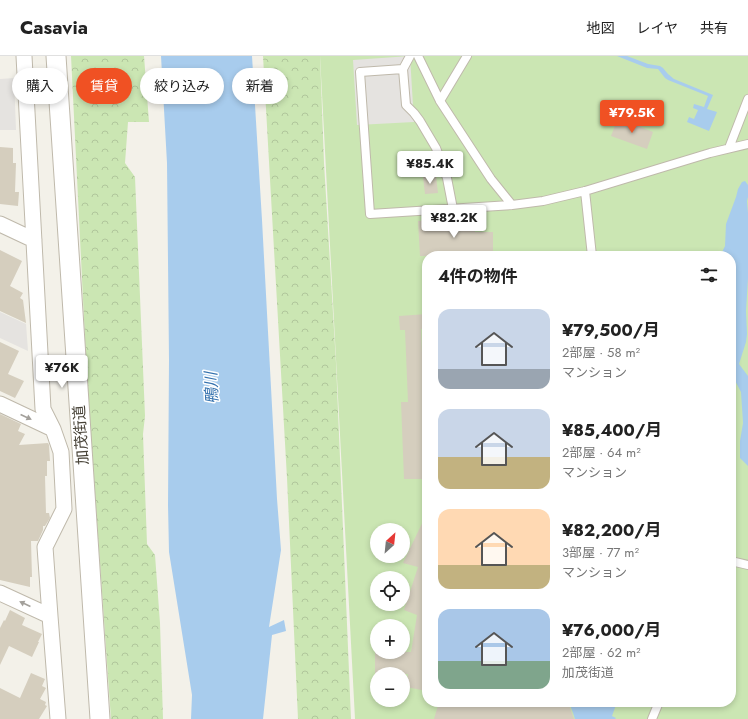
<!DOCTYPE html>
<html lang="ja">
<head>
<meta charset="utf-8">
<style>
  :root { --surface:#fff; --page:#f6f6f6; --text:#222; --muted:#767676; --line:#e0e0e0; --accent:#f05123 }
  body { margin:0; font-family:Jost,"Noto Sans JP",sans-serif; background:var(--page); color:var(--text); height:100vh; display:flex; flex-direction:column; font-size:15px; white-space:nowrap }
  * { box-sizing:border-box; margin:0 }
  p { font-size:13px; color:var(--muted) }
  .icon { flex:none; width:22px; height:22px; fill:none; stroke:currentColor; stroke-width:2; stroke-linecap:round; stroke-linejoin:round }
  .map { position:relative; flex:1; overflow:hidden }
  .details { position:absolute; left:422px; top:195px; width:314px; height:456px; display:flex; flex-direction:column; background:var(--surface); border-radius:16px; box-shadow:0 2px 6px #0003 }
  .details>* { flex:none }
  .guide { position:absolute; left:12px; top:12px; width:350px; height:36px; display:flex; gap:8px }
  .needle { width:26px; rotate:27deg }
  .controls { position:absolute; left:370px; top:467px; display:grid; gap:8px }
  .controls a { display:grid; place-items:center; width:40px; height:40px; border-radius:50%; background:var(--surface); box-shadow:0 2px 6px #0003; font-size:20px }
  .price { position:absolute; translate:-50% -34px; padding:0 9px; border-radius:4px; background:#fff; color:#222; font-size:13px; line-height:26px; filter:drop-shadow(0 1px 2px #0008) }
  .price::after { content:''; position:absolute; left:50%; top:24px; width:12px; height:9px; margin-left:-6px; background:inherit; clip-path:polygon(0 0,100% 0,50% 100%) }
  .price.current { background:var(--accent); color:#fff }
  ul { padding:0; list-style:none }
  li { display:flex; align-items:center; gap:12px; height:100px; padding:0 16px }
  li span { display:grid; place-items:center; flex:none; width:112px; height:80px; border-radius:12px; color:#555 }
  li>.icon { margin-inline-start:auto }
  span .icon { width:48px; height:48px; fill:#fffc; stroke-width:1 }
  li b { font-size:17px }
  h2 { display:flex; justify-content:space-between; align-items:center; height:48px; padding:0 16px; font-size:17px }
  .pill { padding:0 14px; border-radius:18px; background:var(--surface); box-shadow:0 2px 6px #0003; font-size:14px; line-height:36px }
  .pill.current { background:var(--accent); color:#fff }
  header { display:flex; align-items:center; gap:24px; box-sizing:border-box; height:56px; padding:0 20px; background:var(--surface); border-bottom:1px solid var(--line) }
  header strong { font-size:19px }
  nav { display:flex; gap:22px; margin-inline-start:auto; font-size:14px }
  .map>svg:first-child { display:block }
  .park { fill:url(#park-crowns) }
  .garden { fill:#cbe6b3; fill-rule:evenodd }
  .parking { fill:#e5e3e0 }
  .water { fill:#a8cced }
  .building { fill:#d5cebe }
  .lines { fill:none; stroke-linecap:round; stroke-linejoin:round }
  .service-casing { stroke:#bfb9ab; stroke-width:10 }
  .minor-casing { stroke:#bfb9ab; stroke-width:17 }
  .tertiary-casing { stroke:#bfb9ab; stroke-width:21 }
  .service { stroke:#fff; stroke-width:8 }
  .minor { stroke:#fff; stroke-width:15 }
  .tertiary { stroke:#fff; stroke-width:19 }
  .oneway { fill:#a3a09b }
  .labels { text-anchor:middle; stroke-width:3; stroke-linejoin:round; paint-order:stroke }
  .street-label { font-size:15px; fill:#474237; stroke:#fff }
  .water-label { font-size:16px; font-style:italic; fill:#3572ae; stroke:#fff }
</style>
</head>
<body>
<header>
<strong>Casavia</strong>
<nav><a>地図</a><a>レイヤ</a><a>共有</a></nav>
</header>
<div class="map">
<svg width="748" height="663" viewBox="0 0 748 663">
  <defs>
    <pattern id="park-crowns" width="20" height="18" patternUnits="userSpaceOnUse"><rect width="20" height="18" fill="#cbe6b3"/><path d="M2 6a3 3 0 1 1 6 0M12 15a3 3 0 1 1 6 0" fill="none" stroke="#b0c69b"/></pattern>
  </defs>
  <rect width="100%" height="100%" fill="#f3f1e9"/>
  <!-- park -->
  <path class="park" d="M 71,0 L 144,0 L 149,66 L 128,66 L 125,107 L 135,121 L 145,360 L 143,378 L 147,488 L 155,499 L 160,567 L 163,663 L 111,663 L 87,324 Z
    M 263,0 L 320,0 L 324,107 L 336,307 L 351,663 L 298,663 L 287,422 Z"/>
  <!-- garden -->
  <path class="garden" d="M 320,0 L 748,0 L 748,663 L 355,663 ZM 427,200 L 731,200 L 731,646 L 427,646 ZM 377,474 L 403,474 L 403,500 L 377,500 ZM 377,522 L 403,522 L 403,548 L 377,548 ZM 377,570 L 403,570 L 403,596 L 377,596 ZM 377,618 L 403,618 L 403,644 L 377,644 Z"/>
  <!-- parking -->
  <path class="parking" d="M 410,0 L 414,66 L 357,69 L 353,4 Z
    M 14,22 L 16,74 L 0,74 L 0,23 Z
    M 0,256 L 26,268 L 28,295 L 0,282 Z"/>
  <!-- water -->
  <path class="water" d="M 161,0 L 252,0 L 262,164 L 277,443 L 281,494 L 269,571 L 284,564 L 286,575 L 272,579 L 263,663 L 191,663 L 192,639 L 169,496 L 168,449 L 169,304 L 167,107 Z
    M 617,0 L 627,0 L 648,8 L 660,10 L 663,12 L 668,18 L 674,23 L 713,39 L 707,53 L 717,56 L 709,75 L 687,66 L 689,61 L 694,63 L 698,54 L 693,52 L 694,48 L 704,51 L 708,40 L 668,24 L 665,22 L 658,13 L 647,12 Z
    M 745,125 L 748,129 L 748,141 L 747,145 L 748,157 L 748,222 L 746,255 L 747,278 L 746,286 L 739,308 L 748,320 L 748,410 L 740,402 L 740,385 L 743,367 L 741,336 L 731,317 L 731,200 L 720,200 L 725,190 L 726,168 L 736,141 L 738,133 L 742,126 Z
    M 569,646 L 617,646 L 612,660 L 616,662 L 615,663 L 575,663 L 573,657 Z"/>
  <!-- building -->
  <path class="building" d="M 618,62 L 653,76 L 647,93 L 611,80 Z
    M 0,91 L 13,92 L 13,107 L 16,107 L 15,136 L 19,136 L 18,150 L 0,148 Z
    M 436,120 L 438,137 L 425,138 L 423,121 Z
    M 474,162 L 475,176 L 493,176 L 493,200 L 420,200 L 418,165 Z
    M 0,194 L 22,205 L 10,230 L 23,237 L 20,242 L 23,244 L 26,267 L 0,255 Z
    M 427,258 L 427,272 L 421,273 L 424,345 L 427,345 L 427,423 L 404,423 L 401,346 L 408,346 L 405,274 L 400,274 L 399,260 Z
    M 0,286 L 19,295 L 8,318 L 24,325 L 15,342 L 0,335 Z
    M 0,358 L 21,368 L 18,375 L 25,378 L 19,389 L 48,387 L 49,389 L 50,405 L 47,405 L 47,420 L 45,420 L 46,457 L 49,457 L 50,462 L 45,470 L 43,470 L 43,474 L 38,485 L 31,485 L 32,521 L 30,521 L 30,531 L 0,524 Z
    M 427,457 L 427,635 L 406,631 L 408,618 L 375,618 L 375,596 L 411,596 L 417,559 L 404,554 L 418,511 L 403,507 Z
    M 10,554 L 25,562 L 22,569 L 42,578 L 38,586 L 39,586 L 32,601 L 9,590 L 0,609 L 0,572 L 4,564 L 5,565 Z
    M 31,617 L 45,623 L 42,630 L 46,632 L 40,643 L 46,646 L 45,649 L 47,650 L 39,663 L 0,663 L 0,632 L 20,642 Z
    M 439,646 L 568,646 L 574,663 L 434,663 Z"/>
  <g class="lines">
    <defs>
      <path id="service" d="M 410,0 L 403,13 L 406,49 L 414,57 L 420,65 L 436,92 L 447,122 L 453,153
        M 418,0 L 440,45 L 491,123 L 512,149
        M 403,13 L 360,16 L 370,158 L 512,149 L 543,145 L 585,135 L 710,97 L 748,88
        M 440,45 L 467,0
        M 729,92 L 748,43
        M 585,135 L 592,200
        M 731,505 L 748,509
        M 652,663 L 659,646"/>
      <path id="minor" d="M 24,0 L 43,353 L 53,373 L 61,396 L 64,453 L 45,491 L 50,560 L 58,663
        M 0,168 L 34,184
        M 0,348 L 53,373
        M 0,537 L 50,560"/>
      <path id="tertiary" d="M 56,0 L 100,663"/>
    </defs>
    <!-- service casing -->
    <use href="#service" class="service-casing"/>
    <!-- minor casing -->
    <use href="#minor" class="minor-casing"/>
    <!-- tertiary casing -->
    <use href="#tertiary" class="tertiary-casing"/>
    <!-- service -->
    <use href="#service" class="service"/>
    <!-- minor -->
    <use href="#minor" class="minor"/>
    <!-- tertiary -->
    <use href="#tertiary" class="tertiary"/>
  </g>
  <!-- one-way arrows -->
  <defs><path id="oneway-solid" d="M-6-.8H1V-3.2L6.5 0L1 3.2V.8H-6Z"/></defs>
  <g class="oneway">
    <use href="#oneway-solid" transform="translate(26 361) rotate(25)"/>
    <use href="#oneway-solid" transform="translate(25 548) rotate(-155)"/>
  </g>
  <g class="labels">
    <!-- street labels -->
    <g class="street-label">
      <text transform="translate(81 379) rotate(-94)" y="5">加茂街道</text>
    </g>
    <!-- water labels -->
    <g class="water-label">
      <text transform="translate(211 332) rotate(-93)" y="6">鴨川</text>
    </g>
  </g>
</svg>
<div class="controls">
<a><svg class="needle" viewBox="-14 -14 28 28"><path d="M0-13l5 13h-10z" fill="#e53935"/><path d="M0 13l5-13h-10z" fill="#767676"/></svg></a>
<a><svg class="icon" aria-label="locate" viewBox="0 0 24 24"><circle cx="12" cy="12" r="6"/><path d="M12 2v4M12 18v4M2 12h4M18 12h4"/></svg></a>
<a>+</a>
<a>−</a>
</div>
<b class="price current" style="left:632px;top:78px">¥79.5K</b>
<b class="price" style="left:430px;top:129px">¥85.4K</b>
<b class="price" style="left:454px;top:183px">¥82.2K</b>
<b class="price" style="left:62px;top:333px">¥76K</b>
<div class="guide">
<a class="pill">購入</a>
<a class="pill current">賃貸</a>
<a class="pill">絞り込み</a>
<a class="pill">新着</a>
</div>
<section class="details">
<h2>4件の物件<svg class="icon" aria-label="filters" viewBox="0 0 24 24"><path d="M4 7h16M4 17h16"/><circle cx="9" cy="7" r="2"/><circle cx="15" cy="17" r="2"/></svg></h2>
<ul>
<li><span style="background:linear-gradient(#c9d6e8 75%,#9aa5b1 0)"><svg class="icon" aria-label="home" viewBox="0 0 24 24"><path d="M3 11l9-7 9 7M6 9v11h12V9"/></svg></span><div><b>¥79,500/月</b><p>2部屋 · 58 m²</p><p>マンション</p></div></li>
<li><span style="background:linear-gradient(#c9d6e8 60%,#c2b280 0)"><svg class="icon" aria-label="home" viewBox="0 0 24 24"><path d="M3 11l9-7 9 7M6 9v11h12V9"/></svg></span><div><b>¥85,400/月</b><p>2部屋 · 64 m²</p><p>マンション</p></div></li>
<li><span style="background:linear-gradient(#ffd9b3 70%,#c2b280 0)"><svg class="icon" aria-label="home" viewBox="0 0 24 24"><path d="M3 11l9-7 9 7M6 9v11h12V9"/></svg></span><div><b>¥82,200/月</b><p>3部屋 · 77 m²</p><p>マンション</p></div></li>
<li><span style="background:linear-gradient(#a9c7e8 65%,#7fa58c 0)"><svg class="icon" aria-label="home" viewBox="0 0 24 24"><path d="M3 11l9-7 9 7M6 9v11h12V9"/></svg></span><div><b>¥76,000/月</b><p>2部屋 · 62 m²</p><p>加茂街道</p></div></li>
</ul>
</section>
</div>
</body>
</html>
